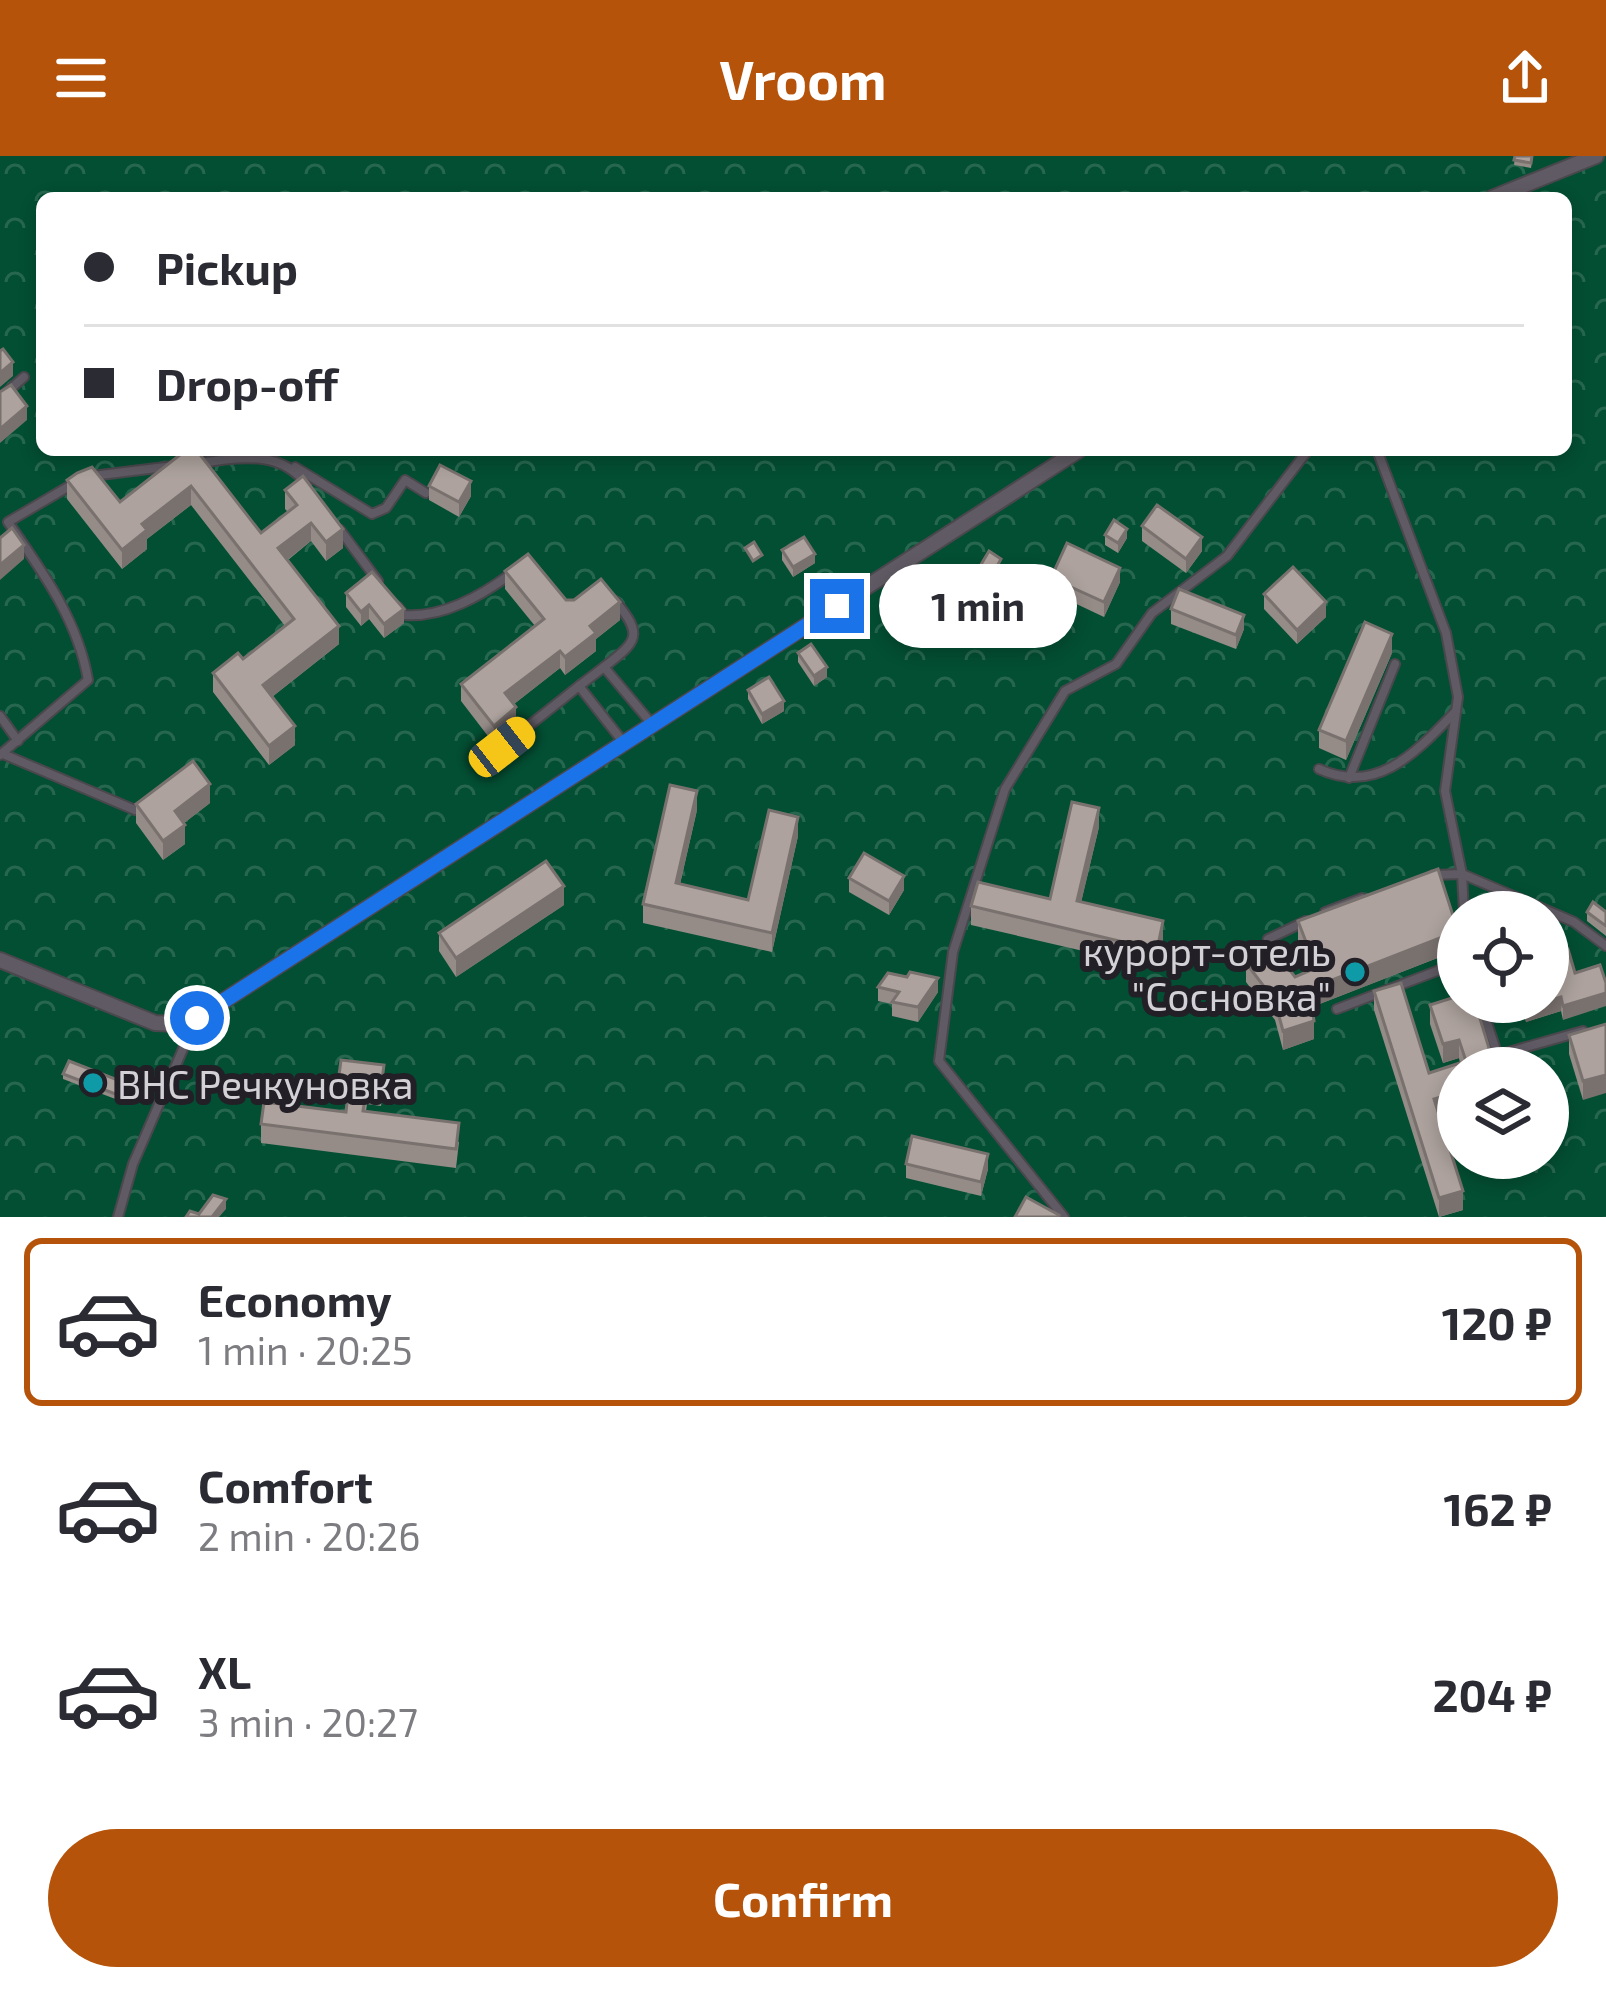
<!DOCTYPE html>
<html lang="en">
<head>
<meta charset="utf-8">
<style>
	body { margin:0; font-family:"Exo 2",sans-serif; background:#f7f7f7; color:#2b2b33; height:100vh; display:flex; flex-direction:column; font-size:45px; white-space:nowrap }
	* { box-sizing:border-box; margin:0 }
	p { font-size:39px; color:#7c7c81 }
	.icon { flex:none; width:66px; height:66px; fill:none; stroke:currentColor; stroke-width:2; stroke-linecap:round; stroke-linejoin:round }
	.map { position:relative; height:1061px; overflow:hidden }
	.drawer { display:flex; flex-direction:column; background:#fff; flex:1 }
	.drawer>* { flex:none }
	.top-card { position:absolute; left:36px; top:36px; width:1536px; height:264px; border-radius:18px; box-shadow:0 6px 18px #0003; display:grid; align-content:center; height:264px; padding:0 48px; background:#fff }
	.fabs { position:absolute; left:1437px; top:735px; display:grid; gap:24px }
	.fabs a { display:grid; place-items:center; width:132px; height:132px; border-radius:50%; background:#fff; box-shadow:0 6px 18px #0003; font-size:60px }
	.end { position:absolute; width:54px; height:54px; margin:-27px; border:15px solid #1a73e8; background:#fff; box-shadow:0 0 0 6px #fff }
	.from { border-radius:50% }
	.bubble { position:absolute; height:84px; border-radius:42px; background:#fff; box-shadow:0 6px 18px #0003; font-size:39px; font-weight:700; line-height:84px; text-align:center }
	.car { position:absolute; width:36px; height:72px; margin:-36px -18px; border-radius:15px; box-shadow:0 0 9px 3px #0007; background:linear-gradient(#f5c518 24%,#345 0 40%,#f5c518 0 76%,#345 0 86%,#f5c518 0) }
	.top-card b { display:flex; align-items:center; gap:42px; height:114px; font-size:45px }
	.top-card b+b { border-top:3px solid #e1e1e2 }
	.top-card i { width:30px; height:30px; background:#2b2b33 }
	ul { padding:21px 0 0; list-style:none }
	li { display:flex; align-items:center; gap:36px; height:168px; margin:0 24px 18px; padding:0 24px; border:6px solid transparent; border-radius:18px }
	li div { flex:1 }
	li b { display:block; font-size:45px }
	li em { font-style:normal; font-weight:700 }
	li.active { border-color:#b45309 }
	li>.icon { width:108px; height:108px; stroke-width:1.5 }
	.cta { display:flex; gap:24px; margin-top:auto; padding:24px 48px }
	.cta a { flex:1; height:138px; border-radius:72px; background:#b45309; color:#fff; font-size:48px; font-weight:700; line-height:138px; text-align:center }
	header { display:flex; justify-content:space-between; align-items:center; height:156px; padding:0 48px; background:#b45309; color:#fff; font-size:54px; font-weight:700 }
	.map>svg:first-child { display:block }
	.forest { fill:url(#forest-crowns); fill-rule:evenodd }
	.lines { fill:none; stroke-linecap:round; stroke-linejoin:round }
	.lane-casing { stroke:#4a474d; stroke-width:12 }
	.street-casing { stroke:#4a474d; stroke-width:18 }
	.lane { stroke:#5f5a63; stroke-width:8 }
	.street { stroke:#5f5a63; stroke-width:14 }
	.wall { fill:#958b87 }
	.shaded-wall { fill:#79716e }
	.building { fill:#ada29d; stroke:#79716e; stroke-width:3 }
	.route { stroke:#1a73e8; stroke-width:15 }
	.culture-dot { fill:#0f9aa8; stroke:#231f26; stroke-width:4.5 }
	.labels { text-anchor:middle; dominant-baseline:central; stroke-width:12; stroke-linejoin:round; paint-order:stroke }
	.poi-label { font-size:39px; fill:#d3d1d6; stroke:#231f26; text-anchor:end }
</style>
</head>
<body>
<header><svg class="icon" aria-label="menu" viewBox="0 0 24 24"><path d="M4 6h16M4 12h16M4 18h16"/></svg>Vroom<svg class="icon" aria-label="share" viewBox="0 0 24 24"><path d="M12 15V3M7 8l5-5 5 5M5 13v7h14v-7"/></svg></header>
<div class="map">
<svg width="1606" height="1061" viewBox="0 0 1606 1061">
	<defs>
		<pattern id="forest-crowns" width="20" height="18" patternUnits="userSpaceOnUse" patternTransform="scale(3)"><rect width="20" height="18" fill="#034f33"/><path d="M2 6a3 3 0 1 1 6 0M12 15a3 3 0 1 1 6 0" fill="none" stroke="#276750"/></pattern>
	</defs>
	<rect width="100%" height="100%" fill="#2d2930"/>
	<path class="forest" d="M0 0H1606V1061H0ZM42 42H1566V294H42ZM1458 756H1548V846H1458ZM1458 912H1548V1002H1458Z"/>
	<g class="lines">
		<g class="lane-casing">
			<g id="lane">
				<polyline points="0,242 24,221"/>
				<polyline points="1377,294 1446,477 1458,541 1445,635 1462,718 1464,756"/>
				<path d="M199 307C239 302 280 293 306 328"/>
				<polyline points="295,311 372,358 386,352 405,324 426,337"/>
				<polyline points="92,320 173,310"/>
				<polyline points="340,374 378,425"/>
				<path d="M398 451 404 459C443 462 481 440 512 417"/>
				<path d="M604 511C636 486 645 480 615 445"/>
				<polyline points="0,560 18,585"/>
				<polyline points="624,587 579,530 604,511 652,568"/>
				<polyline points="502,591 579,530"/>
				<polyline points="3,598 135,654 143,649"/>
				<path d="M0 599 88 524C78 464 42 415 8 366L73 328"/>
				<path d="M1319 613C1378 640 1418 594 1456 555"/>
				<polyline points="1349,622 1395,508"/>
				<polyline points="1433,719 1462,718 1574,766 1606,790"/>
				<polyline points="1325,756 1362,742"/>
				<polyline points="1268,783 1306,765"/>
				<polyline points="1480,846 1502,912"/>
				<polyline points="1337,853 1458,807"/>
				<polyline points="1498,899 1583,875"/>
				<polyline points="118,1061 133,1008 196,863"/>
				<polyline points="1064,1061 939,905 953,796 1005,633 1065,535 1116,508 1152,457 1227,400 1308,294"/>
			</g>
		</g>
		<g class="street-casing">
			<g id="street">
				<polyline points="1492,42 1596,0"/>
				<polyline points="0,804 155,867 178,868 197,862 1079,294"/>
			</g>
		</g>
		<use href="#lane" class="lane"/>
		<use href="#street" class="street"/>
	</g>
	<g class="wall">
		<polygon points="1515,0 1533,0 1531,12 1514,9"/>
		<polygon points="198,296 261,377 288,356 285,353 285,334 343,392 326,405 311,385 288,404 339,488 272,541 295,589 269,609 213,536 213,517 243,503 285,470 191,349 147,383 147,393 122,413 67,343 67,324 120,346"/>
		<polygon points="429,330 471,340 459,361 429,344"/>
		<polygon points="1142,370 1202,395 1186,417 1142,385"/>
		<polygon points="1105,379 1127,382 1118,397 1105,389"/>
		<polygon points="782,394 815,407 793,421 782,404"/>
		<polygon points="505,415 566,444 620,464 596,483 596,495 565,519 560,512 514,548 516,569 494,588 461,545 461,528 535,470 505,433"/>
		<polygon points="1001,417 1000,419 1041,457 1029,477 970,442 970,427"/>
		<polygon points="1051,422 1120,426 1104,461 1051,436"/>
		<polygon points="346,437 404,467 384,482 369,463 361,470 346,451"/>
		<polygon points="1264,438 1326,461 1297,488 1264,453"/>
		<polygon points="1171,453 1244,473 1236,493 1171,468"/>
		<polygon points="798,497 827,521 814,530 798,506"/>
		<polygon points="1392,497 1346,604 1319,592 1319,574"/>
		<polygon points="748,534 784,555 762,568 748,543"/>
		<polygon points="210,647 184,667 185,688 163,704 136,667 136,648"/>
		<polygon points="697,654 680,728 748,744 798,680 772,796 643,767 643,748"/>
		<polygon points="1099,671 1081,746 1163,784 1157,812 971,769 971,750 1050,743"/>
		<polygon points="849,722 904,734 889,759 849,736"/>
		<polygon points="564,749 456,821 439,795 439,777"/>
		<polygon points="1587,756 1606,756 1606,780 1587,765"/>
		<polygon points="1298,765 1458,775 1458,794 1312,851 1314,883 1283,894 1275,864 1246,826 1246,807 1295,821 1310,815 1298,784"/>
		<polygon points="1568,793 1563,864 1561,855 1526,866 1520,846 1548,846 1554,824 1550,811 1550,797"/>
		<polygon points="907,821 938,836 918,866 892,860 892,848 878,845 878,831"/>
		<polygon points="1374,835 1429,917 1460,907 1459,902 1443,907 1430,868 1430,849 1495,912 1440,961 1463,1054 1439,1061 1374,854"/>
		<polygon points="1606,868 1583,944 1569,898 1569,879"/>
		<polygon points="63,918 123,931 118,944 63,923"/>
		<polygon points="338,927 384,928 381,950 367,948 366,955 459,986 456,1012 261,987 261,968 346,956 347,946 338,945"/>
		<polygon points="906,1008 988,1013 981,1040 906,1022"/>
	</g>
	<g class="shaded-wall">
		<polygon points="13,206 13,220 0,231 0,217"/>
		<polygon points="27,250 27,264 0,287 0,273"/>
		<polygon points="471,325 471,340 459,361 459,346"/>
		<polygon points="191,330 191,349 147,383 147,393 122,413 122,394 142,368"/>
		<polygon points="311,367 311,385 278,411 278,392"/>
		<polygon points="343,373 343,392 326,405 326,386"/>
		<polygon points="1127,373 1127,382 1118,397 1118,387"/>
		<polygon points="1202,381 1202,395 1186,417 1186,403"/>
		<polygon points="24,389 24,403 0,424 0,409"/>
		<polygon points="815,398 815,407 793,421 793,411"/>
		<polygon points="1120,412 1120,426 1104,461 1104,446"/>
		<polygon points="1041,443 1041,457 1029,477 1029,462"/>
		<polygon points="620,446 620,464 596,483 596,495 565,519 565,501 590,470"/>
		<polygon points="1326,446 1326,461 1297,488 1297,474"/>
		<polygon points="369,449 369,463 361,470 361,456"/>
		<polygon points="404,453 404,467 384,482 384,468"/>
		<polygon points="1244,459 1244,473 1236,493 1236,479"/>
		<polygon points="339,470 339,488 263,548 263,529"/>
		<polygon points="1392,478 1392,497 1346,604 1346,585"/>
		<polygon points="560,495 560,512 505,555 505,537"/>
		<polygon points="827,511 827,521 814,530 814,520"/>
		<polygon points="784,545 784,555 762,568 762,558"/>
		<polygon points="516,551 516,569 494,588 494,570"/>
		<polygon points="295,570 295,589 269,609 269,590"/>
		<polygon points="210,628 210,647 175,674 175,655"/>
		<polygon points="697,635 697,654 676,746 676,727"/>
		<polygon points="1099,652 1099,671 1077,764 1077,745"/>
		<polygon points="798,661 798,680 772,796 772,777"/>
		<polygon points="185,669 185,688 163,704 163,685"/>
		<polygon points="904,720 904,734 889,759 889,745"/>
		<polygon points="564,730 564,749 456,821 456,802"/>
		<polygon points="1163,765 1163,784 1157,812 1157,794"/>
		<polygon points="1458,775 1458,794 1309,852 1309,833"/>
		<polygon points="938,822 938,836 918,866 918,851"/>
		<polygon points="1606,837 1606,850 1563,864 1563,850"/>
		<polygon points="1561,841 1561,855 1526,866 1526,852"/>
		<polygon points="1314,865 1314,883 1283,894 1283,875"/>
		<polygon points="1459,884 1459,902 1443,907 1443,888"/>
		<polygon points="1606,919 1606,937 1583,944 1583,925"/>
		<polygon points="1458,936 1458,955 1434,962 1434,943"/>
		<polygon points="988,998 988,1013 981,1040 981,1026"/>
		<polygon points="1463,1035 1463,1054 1439,1061 1439,1042"/>
		<polygon points="226,1043 226,1053 219,1061 212,1061"/>
	</g>
	<g class="building">
		<polygon points="1515,0 1532,0 1531,7 1514,4"/>
		<polygon points="3,193 13,206 0,217 0,195"/>
		<polygon points="11,229 27,250 0,273 0,236"/>
		<polygon points="198,296 261,377 297,349 285,334 303,320 343,373 326,386 311,367 278,392 339,470 263,529 295,570 269,590 213,517 238,497 243,503 294,463 191,330 142,368 147,374 122,394 67,324 77,317 92,311 120,346 181,298"/>
		<polygon points="440,309 471,325 459,346 429,330"/>
		<polygon points="1157,349 1202,381 1186,403 1142,370"/>
		<polygon points="1114,364 1127,373 1118,387 1105,379"/>
		<polygon points="12,372 24,389 0,409 0,382"/>
		<polygon points="804,381 815,398 793,411 782,394"/>
		<polygon points="754,386 762,399 753,405 745,392"/>
		<polygon points="1067,387 1120,412 1104,446 1051,422"/>
		<polygon points="989,395 1001,403 994,416 1041,443 1029,462 970,427"/>
		<polygon points="528,398 566,444 574,444 601,423 620,446 590,470 596,477 565,501 560,495 505,537 516,551 494,570 461,528 544,463 505,415"/>
		<polygon points="1293,411 1326,446 1297,474 1264,438"/>
		<polygon points="372,416 404,453 384,468 369,449 361,456 346,437"/>
		<polygon points="1179,433 1244,459 1236,479 1171,453"/>
		<polygon points="1365,466 1392,478 1346,585 1319,574"/>
		<polygon points="811,488 827,511 814,520 798,497"/>
		<polygon points="769,521 784,545 762,558 748,534"/>
		<polygon points="193,605 210,628 175,655 185,669 163,685 136,648"/>
		<polygon points="670,629 697,635 676,727 748,744 769,654 798,661 772,777 643,748"/>
		<polygon points="1072,646 1099,652 1077,745 1163,765 1157,794 971,750 978,726 1050,743"/>
		<polygon points="864,697 904,720 889,745 849,722"/>
		<polygon points="546,705 564,730 456,802 439,777"/>
		<polygon points="1438,713 1458,775 1309,833 1314,865 1283,875 1275,845 1246,807 1269,787 1295,821 1316,812 1298,765"/>
		<polygon points="1593,746 1606,756 1606,770 1587,756"/>
		<polygon points="1568,793 1575,817 1600,809 1606,827 1606,837 1563,850 1561,841 1548,845 1548,825 1557,823 1550,797"/>
		<polygon points="910,816 938,822 918,851 892,846 899,836 878,831 888,817 907,821"/>
		<polygon points="1401,827 1429,917 1466,905 1459,884 1443,888 1430,849 1458,840 1458,846 1475,846 1495,912 1458,912 1458,936 1434,943 1463,1035 1439,1042 1374,835"/>
		<polygon points="1524,846 1546,846 1526,852"/>
		<polygon points="1606,868 1606,919 1583,925 1569,879"/>
		<polygon points="341,904 384,909 381,931 367,929 363,955 459,967 456,993 261,968 264,946 346,956 349,928 338,927"/>
		<polygon points="69,905 123,926 118,939 63,918"/>
		<polygon points="912,980 988,998 981,1026 906,1008"/>
		<polygon points="213,1039 226,1043 212,1061 186,1061 190,1055 199,1058"/>
		<polygon points="1026,1041 1059,1059 1058,1061 1015,1061"/>
	</g>
	<g class="lines">
		<polyline class="route" points="197,862 837,450"/>
	</g>
	<g class="culture-dot">
		<circle cx="1355" cy="816" r="12"/>
		<circle cx="93" cy="927" r="12"/>
	</g>
	<g class="labels">
		<g class="poi-label">
			<text x="1331" y="794">курорт-отель<tspan x="1331" dy="45">"Сосновка"</tspan></text>
			<text x="117" y="927" text-anchor="start">ВНС Речкуновка</text>
		</g>
	</g>
</svg>
<div class="fabs">
<a><svg class="icon" aria-label="locate" viewBox="0 0 24 24"><circle cx="12" cy="12" r="6"/><path d="M12 2v4M12 18v4M2 12h4M18 12h4"/></svg></a>
<a><svg class="icon" aria-label="layers" viewBox="0 0 24 24"><path d="M12 4l9 5-9 5-9-5zM3 14l9 5 9-5"/></svg></a>
</div>
<i class="end from" style="left:197px;top:862px"></i>
<i class="end" style="left:837px;top:450px"></i>
<div class="bubble" style="left:879px;top:408px;width:198px">1 min</div>
<i class="car" style="left:502px;top:591px;rotate:52deg"></i>
<div class="top-card">
<b><i class="from"></i>Pickup</b>
<b><i></i>Drop-off</b>
</div>
</div>
<section class="drawer">
<ul>
<li class="active"><svg class="icon" aria-label="car" viewBox="0 0 24 24"><path d="M5 17H2v-5l4-1 3-4h7l3 4 3 1v5h-3M9 17h6M6 11h13"/><circle cx="7" cy="17" r="2"/><circle cx="17" cy="17" r="2"/></svg><div><b>Economy</b><p>1 min · 20:25</p></div><em>120 ₽</em></li>
<li><svg class="icon" aria-label="car" viewBox="0 0 24 24"><path d="M5 17H2v-5l4-1 3-4h7l3 4 3 1v5h-3M9 17h6M6 11h13"/><circle cx="7" cy="17" r="2"/><circle cx="17" cy="17" r="2"/></svg><div><b>Comfort</b><p>2 min · 20:26</p></div><em>162 ₽</em></li>
<li><svg class="icon" aria-label="car" viewBox="0 0 24 24"><path d="M5 17H2v-5l4-1 3-4h7l3 4 3 1v5h-3M9 17h6M6 11h13"/><circle cx="7" cy="17" r="2"/><circle cx="17" cy="17" r="2"/></svg><div><b>XL</b><p>3 min · 20:27</p></div><em>204 ₽</em></li>
</ul>
<div class="cta"><a>Confirm</a></div>
</section>
</body>
</html>
